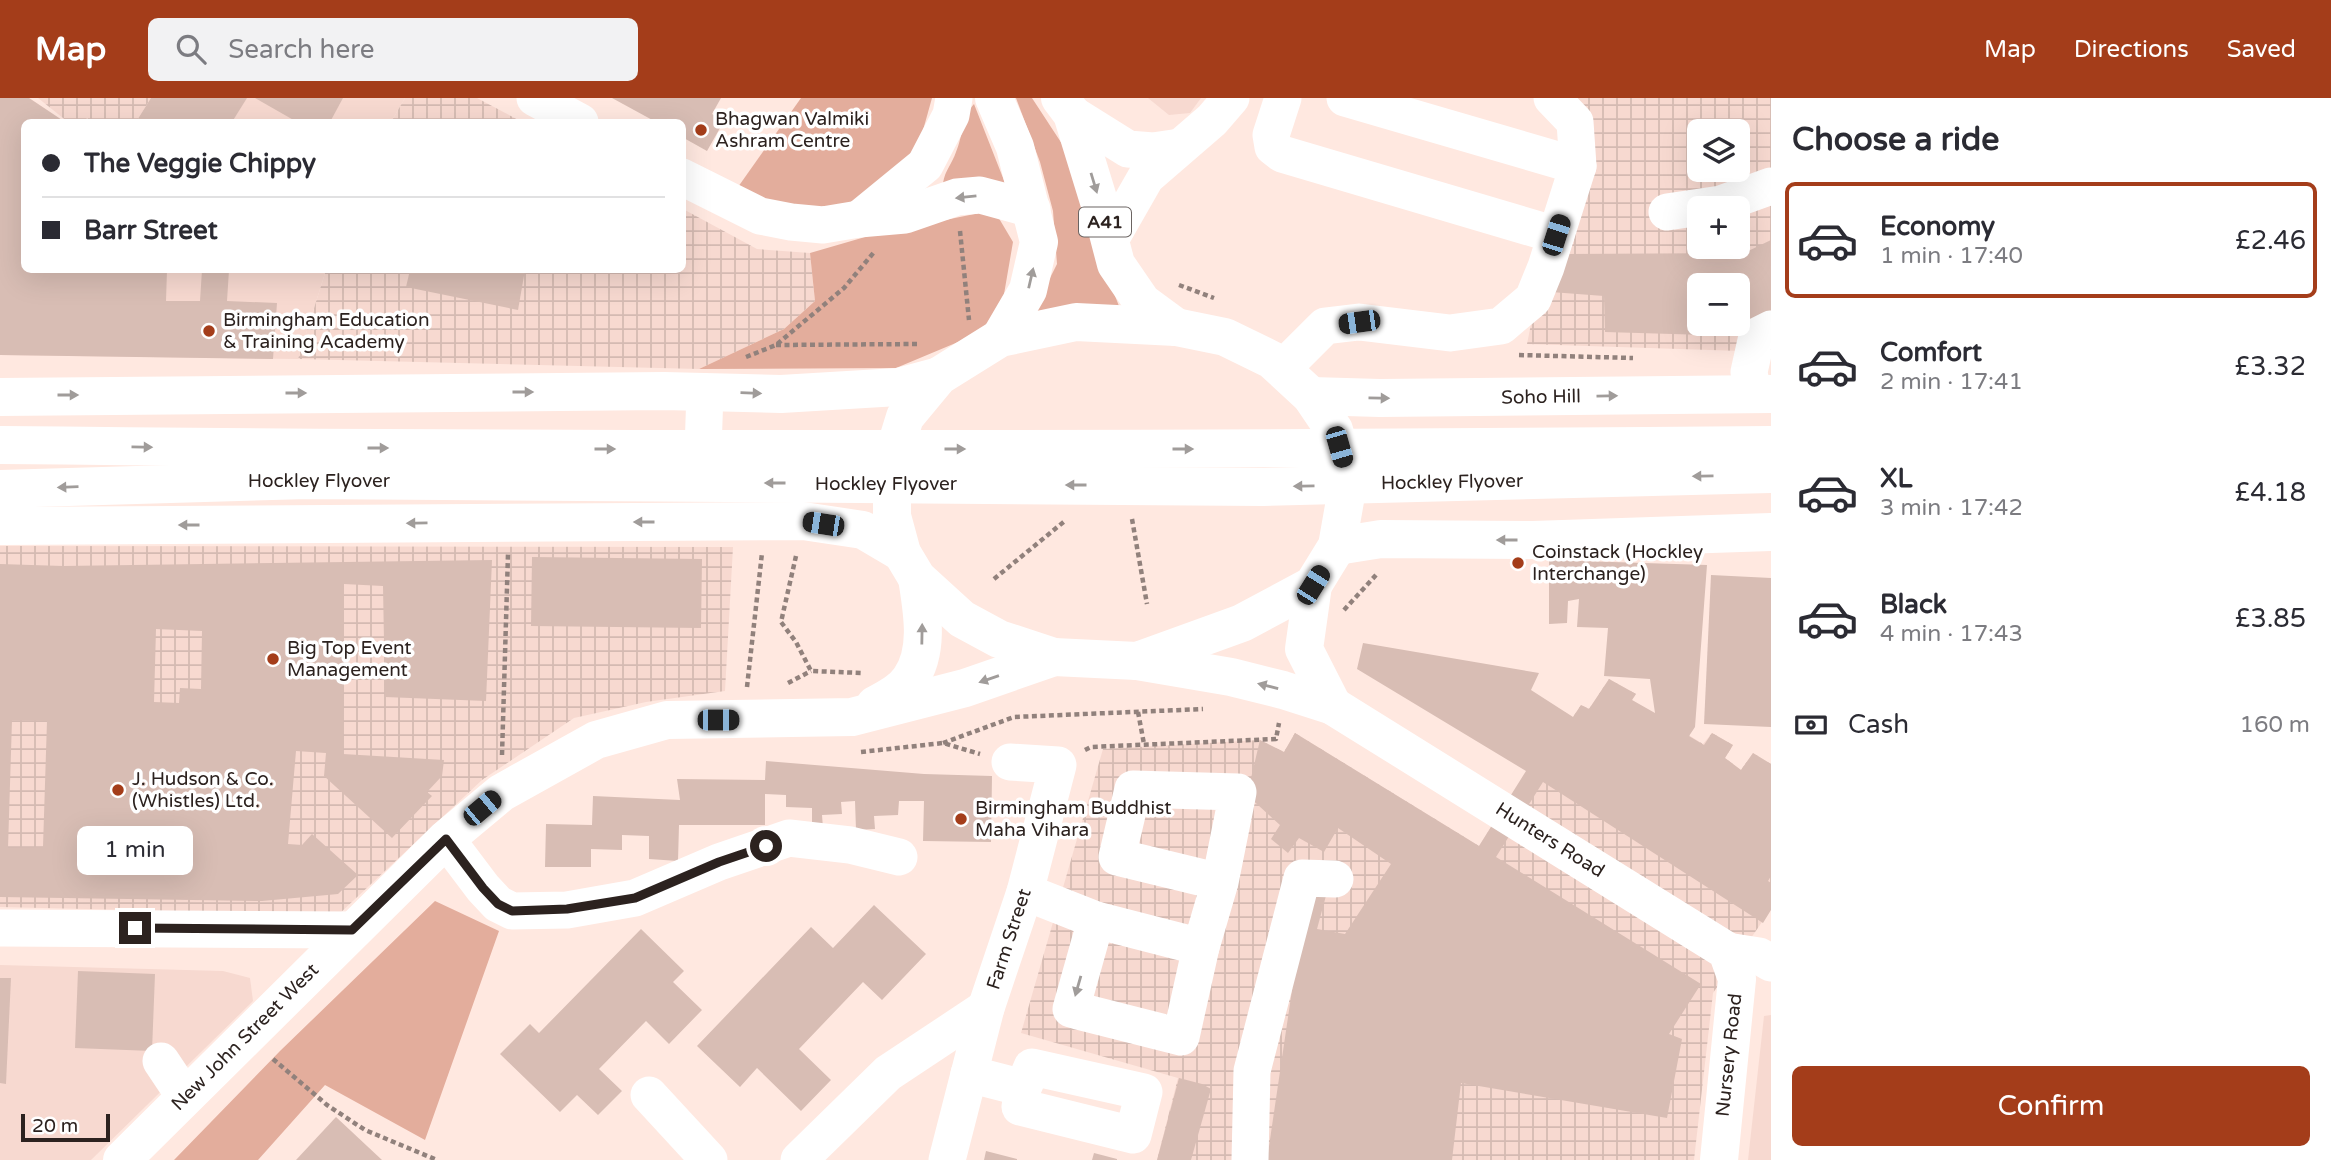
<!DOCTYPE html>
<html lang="en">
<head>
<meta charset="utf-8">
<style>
	body { margin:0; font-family:"Varela Round",sans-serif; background:#f2f2f3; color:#2b2b33; height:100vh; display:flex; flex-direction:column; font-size:26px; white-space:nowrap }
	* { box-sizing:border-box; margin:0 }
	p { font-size:23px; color:#7c7c81 }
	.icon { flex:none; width:38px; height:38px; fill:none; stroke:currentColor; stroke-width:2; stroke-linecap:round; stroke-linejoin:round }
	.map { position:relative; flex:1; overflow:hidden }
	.side { display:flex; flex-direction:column; background:#fff; width:560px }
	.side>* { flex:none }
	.banner { position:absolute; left:21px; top:21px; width:665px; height:154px; border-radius:10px; box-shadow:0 7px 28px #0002; display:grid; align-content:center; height:154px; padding:0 21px; background:#fff }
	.fabs { position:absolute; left:1687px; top:21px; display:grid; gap:14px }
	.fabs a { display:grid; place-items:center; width:63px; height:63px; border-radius:10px; background:#fff; box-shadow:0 7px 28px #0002; font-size:35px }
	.scale { position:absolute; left:21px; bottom:18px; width:89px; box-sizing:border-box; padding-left:7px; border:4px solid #2c221f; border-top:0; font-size:19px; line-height:24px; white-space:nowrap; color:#2c221f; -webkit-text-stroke:5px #fff; paint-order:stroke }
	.end { position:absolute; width:32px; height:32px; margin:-16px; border:9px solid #2c221f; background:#fff; box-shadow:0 0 0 4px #fff }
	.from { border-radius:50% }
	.bubble { position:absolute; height:49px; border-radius:10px; background:#fff; box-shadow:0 7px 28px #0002; font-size:23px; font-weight:600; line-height:49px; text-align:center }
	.car { position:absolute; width:21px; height:42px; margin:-21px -10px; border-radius:9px; box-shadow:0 0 5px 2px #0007; background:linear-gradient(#222 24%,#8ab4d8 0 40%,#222 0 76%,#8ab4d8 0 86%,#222 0) }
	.banner b { display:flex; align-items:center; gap:24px; height:66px; font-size:26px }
	.banner b+b { border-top:2px solid #e1e1e2 }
	.banner i { width:18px; height:18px; background:#2b2b33 }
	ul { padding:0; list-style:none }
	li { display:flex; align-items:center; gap:21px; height:116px; margin:0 14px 10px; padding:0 7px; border:4px solid transparent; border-radius:10px }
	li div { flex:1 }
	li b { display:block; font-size:26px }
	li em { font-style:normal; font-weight:600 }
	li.selected { border-color:#a43d1a }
	li>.icon { width:63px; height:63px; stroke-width:1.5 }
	h2 { padding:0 21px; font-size:32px; line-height:84px }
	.pay { display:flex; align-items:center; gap:18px; height:77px; padding:0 21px; font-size:26px }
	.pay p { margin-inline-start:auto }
	.action { display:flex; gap:14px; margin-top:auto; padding:14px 21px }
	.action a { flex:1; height:80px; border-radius:10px; background:#a43d1a; color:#fff; font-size:28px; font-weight:600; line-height:80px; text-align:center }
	header { display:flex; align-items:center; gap:42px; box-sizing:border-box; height:98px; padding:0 35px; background:#a43d1a; color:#fff }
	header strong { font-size:33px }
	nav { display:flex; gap:38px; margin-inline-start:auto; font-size:24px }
	.search { width:490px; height:63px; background:#f2f2f3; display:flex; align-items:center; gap:18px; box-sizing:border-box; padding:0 24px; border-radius:10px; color:#7c7c81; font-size:26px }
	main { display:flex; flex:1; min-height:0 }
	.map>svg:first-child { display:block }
	.built { fill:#f7d9d0 }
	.industrial { fill:url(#industrial-grid); fill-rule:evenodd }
	.green { fill:#e3ad9c }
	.building { fill:#d8bdb4; fill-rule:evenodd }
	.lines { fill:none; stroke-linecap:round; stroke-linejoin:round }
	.path { stroke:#91817c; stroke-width:4.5; stroke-dasharray:5 3.5; stroke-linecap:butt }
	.minor { stroke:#fff; stroke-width:37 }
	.major { stroke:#fff; stroke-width:38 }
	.highway { stroke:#fff; stroke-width:38 }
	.oneway { fill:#a09c9a }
	.route { stroke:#2c221f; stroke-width:9 }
	.poi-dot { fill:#a43d1a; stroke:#fff; stroke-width:2.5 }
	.labels { text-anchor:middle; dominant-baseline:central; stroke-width:7; stroke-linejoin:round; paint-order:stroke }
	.shield { fill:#fff; stroke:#6b6462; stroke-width:2 }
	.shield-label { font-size:18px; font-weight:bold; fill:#2c221f }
	.poi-label { font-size:19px; fill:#2c221f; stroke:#fff; text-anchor:start }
	.street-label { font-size:19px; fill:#2c221f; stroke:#fff }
</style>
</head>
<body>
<header>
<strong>Map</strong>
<div class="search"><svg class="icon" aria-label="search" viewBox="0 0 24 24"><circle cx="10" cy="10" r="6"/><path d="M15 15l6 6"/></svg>Search here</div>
<nav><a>Map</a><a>Directions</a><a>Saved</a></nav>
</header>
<main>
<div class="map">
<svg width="1771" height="1062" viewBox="0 0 1771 1062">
	<defs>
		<pattern id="industrial-grid" width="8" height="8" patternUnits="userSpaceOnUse" patternTransform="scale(1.75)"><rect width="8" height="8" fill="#f7d9d0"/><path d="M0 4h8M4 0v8" fill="none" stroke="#d4bab2"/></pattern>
	</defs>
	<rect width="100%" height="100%" fill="#ffe8e0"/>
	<g class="built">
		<polygon points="0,0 29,0 65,24 24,24 24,172 326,172 298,261 0,257"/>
		<polygon points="151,0 405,0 391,24 136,24"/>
		<polygon points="1148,0 1201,0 1190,15 1169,17"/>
		<polygon points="0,867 223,873 250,880 253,903 91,1062 0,1062"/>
		<polygon points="1771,917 1771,1062 1748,1062 1764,918"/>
	</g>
	<g class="industrial">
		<polygon points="38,0 151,0 136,24 91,24 87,20 85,24 68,24"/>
		<polygon points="405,0 477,0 522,24 391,24"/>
		<path d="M1564 0H1771V254L1527 246 1538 191 1590 58ZM1699 33H1738V72H1699ZM1699 110H1738V149H1699ZM1699 187H1738V226H1699Z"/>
		<polygon points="683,111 757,151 810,155 815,203 784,231 699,271 298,261 326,172 682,172"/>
		<polygon points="0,448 733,449 725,593 646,604 574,620 482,682 338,817 0,809"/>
		<polygon points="1609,581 1636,596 1632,602 1703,646 1712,635 1733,647 1725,660 1741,672 1753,655 1771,666 1771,811 1713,895 1694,1062 1157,1062 1178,980 1021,935 1103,651 1260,642 1284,654 1295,635 1479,748 1565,614 1573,619 1581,607 1589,611"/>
	</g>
	<g class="green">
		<polygon points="801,0 932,0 920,43 889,84 856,108 813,112 779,108 738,89"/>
		<polygon points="1016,0 1032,0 1066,52 1098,155 1119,208 1032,216 1057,166 1053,113 1040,64"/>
		<path d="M974 6 1005 85H943C945 72 952 66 956 54 963 38 962 19 974 6Z"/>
		<polygon points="994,112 1013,144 1003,202 982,234 896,270 699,271 784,231 815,203 810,155 872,137"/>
		<polygon points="435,803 499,833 425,1042 325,987 258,1062 174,1062 280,953"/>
	</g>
	<g class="building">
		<polygon points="0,0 29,0 65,24 24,24 24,172 167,172 166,203 200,203 202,172 229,172 227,203 277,205 273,261 0,257"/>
		<polygon points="151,0 247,0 232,24 136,24"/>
		<polygon points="255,0 343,0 330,24 297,24"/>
		<polygon points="612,0 721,0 712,16 724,23 707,53 682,39 682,24 656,24"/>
		<path d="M1771 142V222L1740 238 1605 234 1604 198 1551 194 1565 156 1744 155ZM1699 187H1738V226H1699Z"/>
		<polygon points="410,172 525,172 518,212 406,189"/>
		<polygon points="532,459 702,461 701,530 531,528"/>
		<path d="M492 462 486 603 385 599 383 488 344 486 343 656 444 662 442 678 427 694 432 698 392 740 324 678 326 655 296 653 288 746 302 747 312 736 358 777 338 796 262 803 0 799V466L63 468ZM156 531 202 533 201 591 180 590 179 605 154 604ZM12 622 47 623 43 749 8 750Z"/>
		<polygon points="1549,462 1707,467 1695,629 1689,638 1704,647 1712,635 1733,647 1725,660 1741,672 1753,655 1771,666 1771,778 1768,783 1771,785 1771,812 1763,825 1543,684 1496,759 1701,886 1669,936 1682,941 1667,1020 1461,985 1452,1062 1267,1062 1307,790 1327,794 1317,831 1345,836 1391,766 1338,730 1324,754 1299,740 1288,755 1271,741 1280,727 1247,697 1260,642 1284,654 1295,635 1479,748 1526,673 1357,571 1363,545 1539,575 1531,592 1573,619 1581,607 1589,611 1609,581 1636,596 1632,602 1655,615 1650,581 1604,578 1608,530 1577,529 1579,501 1568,503 1567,525 1549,526"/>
		<polygon points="1711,477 1771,480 1771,629 1704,626"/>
		<polygon points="766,663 924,676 992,678 991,744 923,743 924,703 899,703 898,717 874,718 875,731 856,732 855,703 841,704 842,716 822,717 823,730 812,731 812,710 786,709 786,697 765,696 765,727 679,727 678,763 649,761 649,738 622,737 622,752 591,751 591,769 545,769 546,726 592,727 593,698 680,702 677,681 765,682"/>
		<polygon points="874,807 926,856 882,902 863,884 799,951 831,982 801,1013 757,970 740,989 697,948 811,829 833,850"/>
		<polygon points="641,831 684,873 673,884 702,912 669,946 646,923 599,971 622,993 598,1017 577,997 560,1014 500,956 530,926 539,935"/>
		<polygon points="78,873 155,876 152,953 75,950"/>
		<polygon points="0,880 11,880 6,986 0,985"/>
		<polygon points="1179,980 1202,986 1211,991 1191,1062 1157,1062"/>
		<polygon points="336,1019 382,1062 296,1062"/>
		<polygon points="986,1053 1017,1061 1017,1062 984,1062"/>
		<polygon points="1094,1055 1117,1061 1117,1062 1092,1062"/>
	</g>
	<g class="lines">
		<g class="path">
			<polyline points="960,133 969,222"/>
			<polyline points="1179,187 1214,200"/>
			<polyline points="776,247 918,246"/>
			<polyline points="1519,257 1633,260"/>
			<polyline points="746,259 776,247 844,190 875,153"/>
			<polyline points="1132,421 1147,506"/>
			<polyline points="796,458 781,524 796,544 811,573 862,575"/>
			<polyline points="994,481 1066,422"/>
			<polyline points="1344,512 1376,477"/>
			<polyline points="788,585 811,573"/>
			<polyline points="747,589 762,455"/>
			<polyline points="1138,614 1144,646"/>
			<polyline points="943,645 1014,619 1203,611"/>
			<polyline points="1085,652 1091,649 1276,641 1279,625"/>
			<polyline points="861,654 943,645 980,656"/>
			<polyline points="502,657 508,456"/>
			<polyline points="273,961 327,1007 365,1032 437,1062"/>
		</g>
		<g class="minor">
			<polyline points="535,0 580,24"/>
			<polyline points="1283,0 1271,37 1273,49 1282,56 1556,137"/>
			<polyline points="1345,0 1578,68"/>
			<polyline points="1072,16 1128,51 1153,53 1180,49"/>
			<polyline points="682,79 760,118 791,124 823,127 859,121 905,117 957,99 980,97 1032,111"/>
			<polyline points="1667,114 1721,106 1771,88"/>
			<polyline points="859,121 925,67 951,17 954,0"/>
			<polyline points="1110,142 1146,79 1212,22 1231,0"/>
			<polyline points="1283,270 1325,228 1359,224 1450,235 1501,228 1533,201 1546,169 1578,68 1575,24 1552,0"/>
			<polyline points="1753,296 1749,274 1757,238 1771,231"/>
			<polyline points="702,381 705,294"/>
			<polyline points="446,741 483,790 498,806 512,813 567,812 635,800 719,764 789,740 850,747 899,759"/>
			<polyline points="1025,794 1096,822 1201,849 1220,784 1238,694 1133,691 1117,759 1220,784"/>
			<polyline points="1096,822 1071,911 1078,913 1181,939 1201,849"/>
			<polyline points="0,830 352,832"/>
			<polyline points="1727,853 1759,858 1771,865"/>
			<polyline points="161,963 185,999"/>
			<polyline points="969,976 1023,990 1032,969 1144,994 1133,1037 1020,1009 1023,990"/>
			<polyline points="649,997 709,1062"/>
			<polyline points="799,1062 888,975 986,910"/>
			<polyline points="947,1062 986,910 1025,794 1058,667 1010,664"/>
			<polyline points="1250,1062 1252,973 1302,780 1335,781"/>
		</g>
		<g class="major">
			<polyline points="0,299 664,293 781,296 898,289 939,278"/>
			<path d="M0 347C590 353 1181 352 1771 347"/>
			<polyline points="0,391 308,382 1263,389 1771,376"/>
			<polyline points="0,428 803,423 863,432 902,455"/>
			<polyline points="1313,487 1304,551 1333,608"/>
			<polyline points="1137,563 1231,579 1283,592 1333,608 1727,853 1737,881 1719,1062"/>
		</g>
		<g class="highway">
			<polyline points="994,0 1015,49 1039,144 1028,192 1000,240"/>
			<polyline points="1060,0 1072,16 1104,120 1116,166 1142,204 1176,229"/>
			<polygon points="1076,224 1176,229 1225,239 1272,262 1311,298 1334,332 1344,366 1346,397 1337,448 1313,487 1242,525 1137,563 1054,559 999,541 962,521 917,480 902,455 892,418 892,361 905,319 939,278 1000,240"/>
			<polyline points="1311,298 1380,300 1771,296"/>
			<polyline points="1337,448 1381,441 1533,442 1771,434"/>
			<path d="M875 607C888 600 902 593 910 581 930 553 922 512 917 480"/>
			<polyline points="122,1062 446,741 501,695 596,642 667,622 852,619 965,590 1054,559"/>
		</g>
	</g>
	<defs><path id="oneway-solid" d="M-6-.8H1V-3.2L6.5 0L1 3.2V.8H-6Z" transform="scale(1.75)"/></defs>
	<g class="oneway">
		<use href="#oneway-solid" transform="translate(1094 85) rotate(73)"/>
		<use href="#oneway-solid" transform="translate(966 99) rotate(174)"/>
		<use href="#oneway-solid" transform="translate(1031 180) rotate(-77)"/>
		<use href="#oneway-solid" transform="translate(523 294)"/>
		<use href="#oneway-solid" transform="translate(296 295)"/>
		<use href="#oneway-solid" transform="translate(751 295) rotate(2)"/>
		<use href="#oneway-solid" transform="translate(68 297)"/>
		<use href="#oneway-solid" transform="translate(1607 298) rotate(-1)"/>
		<use href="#oneway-solid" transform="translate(1379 300) rotate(1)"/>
		<use href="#oneway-solid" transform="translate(142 349) rotate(1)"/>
		<use href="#oneway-solid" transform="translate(378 350)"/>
		<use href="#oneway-solid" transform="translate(605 351)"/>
		<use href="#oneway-solid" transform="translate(955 351)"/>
		<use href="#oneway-solid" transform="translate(1183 351)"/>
		<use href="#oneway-solid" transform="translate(1703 378) rotate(179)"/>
		<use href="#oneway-solid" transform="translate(775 385) rotate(-180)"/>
		<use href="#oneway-solid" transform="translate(1076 387) rotate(-180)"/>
		<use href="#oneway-solid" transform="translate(1304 388) rotate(179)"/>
		<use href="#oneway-solid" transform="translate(68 389) rotate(178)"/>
		<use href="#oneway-solid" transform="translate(644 424) rotate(-180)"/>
		<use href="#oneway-solid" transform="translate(417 425) rotate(179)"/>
		<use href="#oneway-solid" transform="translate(189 427) rotate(180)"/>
		<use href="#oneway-solid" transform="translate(1507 442) rotate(-180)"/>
		<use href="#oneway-solid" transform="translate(922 536) rotate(-89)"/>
		<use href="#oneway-solid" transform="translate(989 581) rotate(161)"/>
		<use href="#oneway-solid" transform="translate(1268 588) rotate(-166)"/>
		<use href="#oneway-solid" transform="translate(1078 888) rotate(106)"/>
	</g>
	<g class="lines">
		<polyline class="route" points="135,830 352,832 446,741 483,790 498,806 512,813 567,811 635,800 719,764 766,748"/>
	</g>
	<g class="poi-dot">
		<circle cx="701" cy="32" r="7"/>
		<circle cx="209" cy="233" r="7"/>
		<circle cx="1518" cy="465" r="7"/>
		<circle cx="273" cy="561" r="7"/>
		<circle cx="118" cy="692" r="7"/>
		<circle cx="961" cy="721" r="7"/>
	</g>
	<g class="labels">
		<rect class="shield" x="1079" y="109.5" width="52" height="29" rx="5"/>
		<g class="shield-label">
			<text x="1105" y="124">A41</text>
		</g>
		<g class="poi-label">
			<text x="715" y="21">Bhagwan Valmiki<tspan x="715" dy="22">Ashram Centre</tspan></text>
			<text x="223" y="222">Birmingham Education<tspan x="223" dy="22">&amp; Training Academy</tspan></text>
			<text x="1532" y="454">Coinstack (Hockley<tspan x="1532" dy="22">Interchange)</tspan></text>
			<text x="287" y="550">Big Top Event<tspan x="287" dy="22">Management</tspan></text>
			<text x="132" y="681">J. Hudson &amp; Co.<tspan x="132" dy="22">(Whistles) Ltd.</tspan></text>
			<text x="975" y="710">Birmingham Buddhist<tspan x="975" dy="22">Maha Vihara</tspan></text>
		</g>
		<g class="street-label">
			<text transform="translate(1541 299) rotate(-1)">Soho Hill</text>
			<text x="319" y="383">Hockley Flyover</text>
			<text transform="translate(1452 384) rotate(-1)">Hockley Flyover</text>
			<text x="886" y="386">Hockley Flyover</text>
			<text transform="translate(1550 742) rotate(32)">Hunters Road</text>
			<text transform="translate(1009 841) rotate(-72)">Farm Street</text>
			<text transform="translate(245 939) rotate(-45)">New John Street West</text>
			<text transform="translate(1729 957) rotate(-84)">Nursery Road</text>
		</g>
	</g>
</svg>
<div class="fabs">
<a><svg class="icon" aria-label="layers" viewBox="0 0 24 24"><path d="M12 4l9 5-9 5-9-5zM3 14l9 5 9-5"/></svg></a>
<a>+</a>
<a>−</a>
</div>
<div class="scale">20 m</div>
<i class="end from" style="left:766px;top:748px"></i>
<i class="end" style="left:135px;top:830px"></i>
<div class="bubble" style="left:77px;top:728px;width:116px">1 min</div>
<i class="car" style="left:1556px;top:137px;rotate:18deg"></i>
<i class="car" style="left:1359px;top:224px;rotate:262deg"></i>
<i class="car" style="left:1339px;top:349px;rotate:164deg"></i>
<i class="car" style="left:823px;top:426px;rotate:279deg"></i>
<i class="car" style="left:1313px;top:487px;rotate:32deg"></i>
<i class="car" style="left:718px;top:622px;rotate:90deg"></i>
<i class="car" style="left:482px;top:710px;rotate:50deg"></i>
<div class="banner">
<b><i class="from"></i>The Veggie Chippy</b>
<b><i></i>Barr Street</b>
</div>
</div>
<section class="side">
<h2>Choose a ride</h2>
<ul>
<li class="selected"><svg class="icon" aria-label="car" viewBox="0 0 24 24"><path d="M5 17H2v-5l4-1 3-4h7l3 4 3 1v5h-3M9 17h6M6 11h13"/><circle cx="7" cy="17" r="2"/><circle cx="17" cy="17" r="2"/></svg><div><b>Economy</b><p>1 min · 17:40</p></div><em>£2.46</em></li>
<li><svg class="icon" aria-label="car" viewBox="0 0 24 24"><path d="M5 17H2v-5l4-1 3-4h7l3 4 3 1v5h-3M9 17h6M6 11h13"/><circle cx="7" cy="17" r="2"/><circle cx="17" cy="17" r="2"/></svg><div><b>Comfort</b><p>2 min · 17:41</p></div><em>£3.32</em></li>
<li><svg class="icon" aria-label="car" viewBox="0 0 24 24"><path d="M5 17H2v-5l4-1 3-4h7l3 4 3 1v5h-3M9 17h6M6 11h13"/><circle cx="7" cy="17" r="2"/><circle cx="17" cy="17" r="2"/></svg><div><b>XL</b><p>3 min · 17:42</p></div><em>£4.18</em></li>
<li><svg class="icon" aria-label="car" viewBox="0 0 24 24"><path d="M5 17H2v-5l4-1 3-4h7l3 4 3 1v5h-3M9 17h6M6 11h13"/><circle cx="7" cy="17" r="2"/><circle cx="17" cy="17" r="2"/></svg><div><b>Black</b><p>4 min · 17:43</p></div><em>£3.85</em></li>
</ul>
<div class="pay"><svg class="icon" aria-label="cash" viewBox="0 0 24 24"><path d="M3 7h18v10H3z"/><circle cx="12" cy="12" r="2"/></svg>Cash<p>160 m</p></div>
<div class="action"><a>Confirm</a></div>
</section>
</main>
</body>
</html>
